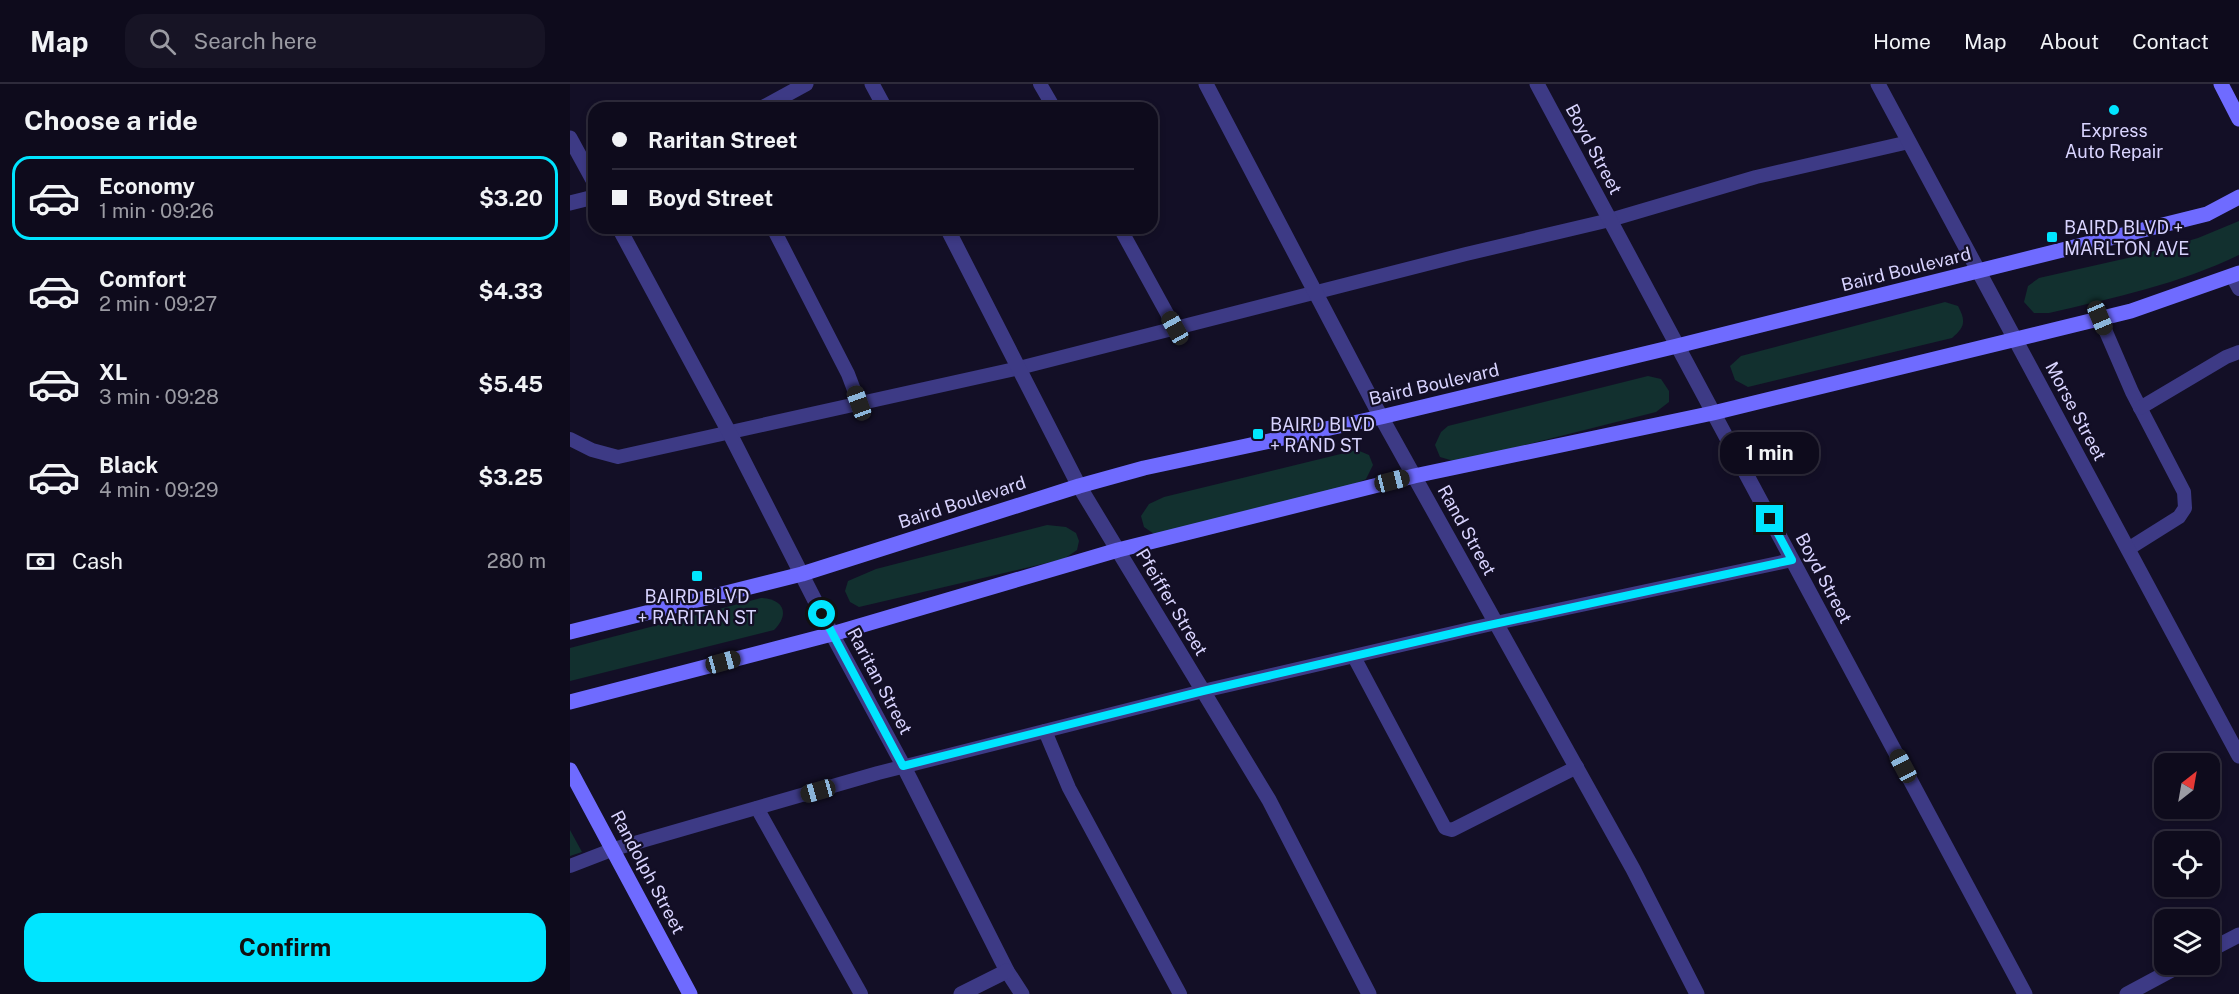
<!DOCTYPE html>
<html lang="en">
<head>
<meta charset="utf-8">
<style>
	body { margin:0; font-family:"Public Sans",sans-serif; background:#171425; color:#f1f3f6; height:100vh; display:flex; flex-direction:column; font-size:22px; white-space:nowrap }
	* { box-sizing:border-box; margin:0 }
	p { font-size:20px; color:#9b9ba3 }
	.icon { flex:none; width:33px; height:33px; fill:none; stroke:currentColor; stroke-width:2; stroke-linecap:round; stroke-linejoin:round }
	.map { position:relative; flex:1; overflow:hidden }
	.side { display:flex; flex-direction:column; background:#0e0b1c; width:570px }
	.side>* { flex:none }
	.guide { position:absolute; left:18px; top:18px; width:570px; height:132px; border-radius:18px; box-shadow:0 3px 9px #0003,0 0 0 2px #2e2b3b; display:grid; align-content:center; height:132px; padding:0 24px; background:#0e0b1c }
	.needle { width:39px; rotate:31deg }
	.fabs { position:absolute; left:1584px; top:669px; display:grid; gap:12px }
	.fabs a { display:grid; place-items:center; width:66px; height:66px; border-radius:12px; background:#0e0b1c; box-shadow:0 3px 9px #0003,0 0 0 2px #2e2b3b; font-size:30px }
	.end { position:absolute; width:27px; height:27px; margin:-14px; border:8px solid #00e5ff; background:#111; box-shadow:0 0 0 3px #111 }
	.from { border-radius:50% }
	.bubble { position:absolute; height:42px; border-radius:18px; background:#0e0b1c; box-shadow:0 3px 9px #0003,0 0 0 2px #2e2b3b; font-size:20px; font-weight:700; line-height:42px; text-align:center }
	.car { position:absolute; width:18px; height:36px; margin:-18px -9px; border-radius:8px; box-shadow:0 0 4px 2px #0007; background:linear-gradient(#222 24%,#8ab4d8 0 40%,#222 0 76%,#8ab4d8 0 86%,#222 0) }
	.guide b { display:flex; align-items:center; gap:21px; height:57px; font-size:22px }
	.guide b+b { border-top:2px solid #2e2b3b }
	.guide i { width:15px; height:15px; background:#f1f3f6 }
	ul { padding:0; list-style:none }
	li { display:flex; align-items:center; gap:18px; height:84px; margin:0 12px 9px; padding:0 12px; border:3px solid transparent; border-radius:18px }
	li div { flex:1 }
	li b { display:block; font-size:22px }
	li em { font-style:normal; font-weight:700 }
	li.active { border-color:#00e5ff }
	li>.icon { width:54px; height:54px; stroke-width:1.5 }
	h2 { padding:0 24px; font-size:27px; line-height:72px }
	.pay { display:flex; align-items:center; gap:15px; height:66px; padding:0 24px; font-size:22px }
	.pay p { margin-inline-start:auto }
	.primary-button { display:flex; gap:12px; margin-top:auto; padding:12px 24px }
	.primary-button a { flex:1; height:69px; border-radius:18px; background:#00e5ff; color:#111; font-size:24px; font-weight:700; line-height:69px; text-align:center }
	header { display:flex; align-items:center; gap:36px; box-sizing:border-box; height:84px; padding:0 30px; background:#0e0b1c; border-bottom:2px solid #2e2b3b }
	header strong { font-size:28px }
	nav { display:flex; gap:33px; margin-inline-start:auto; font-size:21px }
	.search { width:420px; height:54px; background:#171425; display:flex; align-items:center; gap:15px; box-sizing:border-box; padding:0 21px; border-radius:18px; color:#9b9ba3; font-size:22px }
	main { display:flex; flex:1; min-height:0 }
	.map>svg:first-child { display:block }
	.green { fill:#12302f }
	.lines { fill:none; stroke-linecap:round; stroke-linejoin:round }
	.lane { stroke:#3d3a85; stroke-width:14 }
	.street { stroke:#3d3a85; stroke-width:15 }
	.secondary { stroke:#6f6bff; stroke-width:15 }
	.route { stroke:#00e5ff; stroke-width:8 }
	.poi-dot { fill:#00e5ff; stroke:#130f26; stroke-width:2 }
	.labels { text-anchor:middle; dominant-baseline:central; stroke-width:4.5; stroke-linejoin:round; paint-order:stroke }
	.poi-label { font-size:18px; fill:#d9d4ff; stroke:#130f26 }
	.street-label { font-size:18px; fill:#d9d4ff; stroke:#130f26 }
</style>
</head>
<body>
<header>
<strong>Map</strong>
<div class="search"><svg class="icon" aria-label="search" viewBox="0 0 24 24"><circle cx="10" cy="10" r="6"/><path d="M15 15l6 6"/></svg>Search here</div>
<nav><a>Home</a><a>Map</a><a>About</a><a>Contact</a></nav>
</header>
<main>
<section class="side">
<h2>Choose a ride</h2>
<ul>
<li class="active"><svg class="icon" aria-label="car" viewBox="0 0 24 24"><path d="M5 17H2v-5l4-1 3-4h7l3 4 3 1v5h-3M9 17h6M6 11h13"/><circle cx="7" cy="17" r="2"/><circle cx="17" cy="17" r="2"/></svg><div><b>Economy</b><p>1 min · 09:26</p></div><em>$3.20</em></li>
<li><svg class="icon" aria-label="car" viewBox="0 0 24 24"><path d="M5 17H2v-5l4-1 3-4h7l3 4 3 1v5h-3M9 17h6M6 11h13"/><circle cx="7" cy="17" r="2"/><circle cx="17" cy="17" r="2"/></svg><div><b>Comfort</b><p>2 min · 09:27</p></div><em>$4.33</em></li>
<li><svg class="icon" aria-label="car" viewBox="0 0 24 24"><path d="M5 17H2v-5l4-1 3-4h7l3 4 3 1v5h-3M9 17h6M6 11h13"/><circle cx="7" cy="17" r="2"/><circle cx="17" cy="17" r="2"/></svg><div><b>XL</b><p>3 min · 09:28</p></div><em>$5.45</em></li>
<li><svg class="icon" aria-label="car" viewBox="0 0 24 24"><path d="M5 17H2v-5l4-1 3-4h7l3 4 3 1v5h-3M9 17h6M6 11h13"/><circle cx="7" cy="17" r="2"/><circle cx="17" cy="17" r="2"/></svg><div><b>Black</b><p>4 min · 09:29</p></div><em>$3.25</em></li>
</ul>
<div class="pay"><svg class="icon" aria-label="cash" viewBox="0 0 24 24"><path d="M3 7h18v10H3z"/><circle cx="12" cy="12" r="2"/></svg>Cash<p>280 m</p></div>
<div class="primary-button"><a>Confirm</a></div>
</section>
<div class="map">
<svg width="1669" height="910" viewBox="0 0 1669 910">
	<rect width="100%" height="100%" fill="#130f26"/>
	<g class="green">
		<path d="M1669 137V171C1609 200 1543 214 1479 229H1464L1454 218 1458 202 1469 194 1571 171 1628 154Z"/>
		<path d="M1375 218 1388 222C1396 237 1395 243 1382 254L1178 303 1165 296 1160 282 1171 272Z"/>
		<polygon points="1078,292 1091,295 1099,307 1099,318 1086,328 887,378 870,373 865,361 871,348 878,342"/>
		<polygon points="787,366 799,371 803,381 796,395 775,404 587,452 574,443 571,432 579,420 594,413"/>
		<polygon points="477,441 496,443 506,449 509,457 507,466 494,475 289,523 280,518 275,507 278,497 306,485"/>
		<path d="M191 514C214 515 220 530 204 546L0 597V564Z"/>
		<polygon points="0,746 12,768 0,772"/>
	</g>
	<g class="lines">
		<g class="lane">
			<polyline points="470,0 484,24"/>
			<polyline points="203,144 278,290 289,319"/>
			<polyline points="550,144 605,244"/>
			<polyline points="1662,192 1669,205"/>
			<polyline points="1530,234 1562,308 1614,408 1615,424 1609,433 1558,465"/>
			<polyline points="1570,324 1656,273 1669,268"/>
			<polyline points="0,355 22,366 48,373 449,284 896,170 1040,136 1186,93 1339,58"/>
			<polyline points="784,573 875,744 882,746 1007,683"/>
			<polyline points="475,647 499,704 610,910"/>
			<polyline points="187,724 291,910"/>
			<polyline points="0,782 44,765 308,689 633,607 926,539 1222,476"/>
		</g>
		<g class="street">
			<polyline points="302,0 315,24"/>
			<polyline points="636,0 805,322 1063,785 1127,910"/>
			<polyline points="967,0 1455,910"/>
			<polyline points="1308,0 1669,672"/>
			<polyline points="192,24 236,0"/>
			<polyline points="0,54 24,98"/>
			<polyline points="0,119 24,113"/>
			<polyline points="49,144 159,348 262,550 334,683 437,887 452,910"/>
			<polyline points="377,144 509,402 699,716 799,910"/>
			<polyline points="1640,866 1669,851"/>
			<polyline points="391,910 437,887"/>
			<polyline points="1557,910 1613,880"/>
		</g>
		<g class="secondary">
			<polyline points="1651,0 1669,35"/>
			<polyline points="0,548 232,490 509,402 574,384 811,333 1107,262 1637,130 1669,113"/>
			<polyline points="0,618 262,550 548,466 844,392 1143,329 1561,227 1669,189"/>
			<polyline points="0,686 120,910"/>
		</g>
	</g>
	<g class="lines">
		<polyline class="route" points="252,530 333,682 633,607 901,545 1222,476 1200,435"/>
	</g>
	<g class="poi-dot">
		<circle cx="1544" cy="26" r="6"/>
		<rect x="1476" y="147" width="12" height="12" rx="3"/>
		<rect x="682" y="344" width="12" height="12" rx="3"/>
		<rect x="121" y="486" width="12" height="12" rx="3"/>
	</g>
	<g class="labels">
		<g class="poi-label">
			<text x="1544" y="46">Express<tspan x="1544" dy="21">Auto Repair</tspan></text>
			<text x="1494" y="143" text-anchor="start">BAIRD BLVD +<tspan x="1494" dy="21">MARLTON AVE</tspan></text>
			<text x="700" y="340" text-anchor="start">BAIRD BLVD<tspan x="700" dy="21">+ RAND ST</tspan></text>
			<text x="127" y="512">BAIRD BLVD<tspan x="127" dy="21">+ RARITAN ST</tspan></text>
		</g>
		<g class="street-label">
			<text transform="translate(1024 65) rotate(62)">Boyd Street</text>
			<text transform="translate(1336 185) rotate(-14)">Baird Boulevard</text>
			<text transform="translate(864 300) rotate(-13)">Baird Boulevard</text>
			<text transform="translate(1506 327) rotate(62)">Morse Street</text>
			<text transform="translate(392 418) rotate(-18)">Baird Boulevard</text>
			<text transform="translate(897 446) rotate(61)">Rand Street</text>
			<text transform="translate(1254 494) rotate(62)">Boyd Street</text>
			<text transform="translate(602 518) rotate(59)">Pfeiffer Street</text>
			<text transform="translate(310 597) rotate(62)">Raritan Street</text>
			<text transform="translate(78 788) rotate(62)">Randolph Street</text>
		</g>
	</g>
</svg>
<div class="fabs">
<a><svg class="needle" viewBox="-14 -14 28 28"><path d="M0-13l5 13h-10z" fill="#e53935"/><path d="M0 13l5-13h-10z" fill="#9b9ba3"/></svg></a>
<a><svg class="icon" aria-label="locate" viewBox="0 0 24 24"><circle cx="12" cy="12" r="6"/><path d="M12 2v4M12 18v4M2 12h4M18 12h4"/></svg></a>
<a><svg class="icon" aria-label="layers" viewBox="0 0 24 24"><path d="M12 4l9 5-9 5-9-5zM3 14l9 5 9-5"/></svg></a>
</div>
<i class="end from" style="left:252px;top:530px"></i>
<i class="end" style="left:1200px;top:435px"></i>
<div class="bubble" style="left:1150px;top:348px;width:99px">1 min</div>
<i class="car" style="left:1530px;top:234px;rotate:157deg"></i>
<i class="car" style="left:605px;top:244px;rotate:331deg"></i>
<i class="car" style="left:289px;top:319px;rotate:340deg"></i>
<i class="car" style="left:822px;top:397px;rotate:76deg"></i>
<i class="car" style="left:153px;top:578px;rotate:75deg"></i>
<i class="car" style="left:1333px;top:682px;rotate:332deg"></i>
<i class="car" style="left:248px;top:707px;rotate:254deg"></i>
<div class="guide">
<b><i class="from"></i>Raritan Street</b>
<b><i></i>Boyd Street</b>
</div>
</div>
</main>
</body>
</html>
